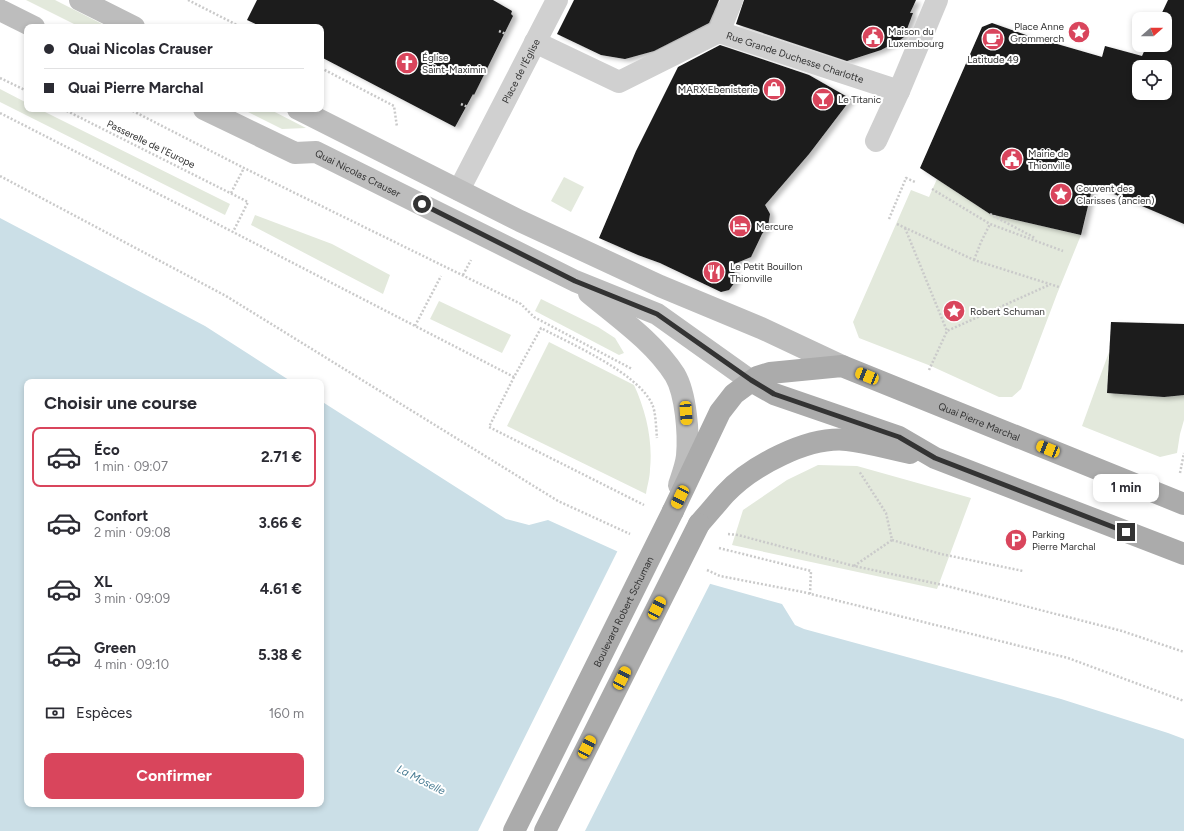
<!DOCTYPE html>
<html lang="fr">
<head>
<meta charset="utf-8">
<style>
	body { margin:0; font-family:Figtree,sans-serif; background:#f7f7f7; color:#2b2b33; height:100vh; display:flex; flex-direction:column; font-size:15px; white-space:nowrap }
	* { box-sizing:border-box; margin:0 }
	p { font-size:13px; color:#7c7c81 }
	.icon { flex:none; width:22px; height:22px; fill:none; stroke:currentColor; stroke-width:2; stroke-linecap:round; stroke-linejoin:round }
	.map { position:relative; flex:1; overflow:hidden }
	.sheet { position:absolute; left:24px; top:379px; width:300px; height:428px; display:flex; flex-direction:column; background:#fff; border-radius:8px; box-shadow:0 2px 6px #0003 }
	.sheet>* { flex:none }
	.banner { position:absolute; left:24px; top:24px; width:300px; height:88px; border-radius:8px; box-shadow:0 2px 6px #0003; display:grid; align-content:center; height:88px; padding:0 20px; background:#fff }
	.needle { width:26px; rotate:69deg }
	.buttons { position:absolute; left:1132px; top:12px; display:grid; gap:8px }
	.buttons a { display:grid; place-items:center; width:40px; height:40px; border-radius:8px; background:#fff; box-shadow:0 2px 6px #0003; font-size:20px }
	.end { position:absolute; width:18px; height:18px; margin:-9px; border:5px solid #333; background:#fff; box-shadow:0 0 0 2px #fff }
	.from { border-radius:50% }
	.bubble { position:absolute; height:28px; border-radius:8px; background:#fff; box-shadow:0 2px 6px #0003; font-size:13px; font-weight:700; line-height:28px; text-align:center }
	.car { position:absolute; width:12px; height:24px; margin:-12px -6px; border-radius:5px; box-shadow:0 0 3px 1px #0007; background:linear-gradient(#f5c518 24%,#345 0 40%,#f5c518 0 76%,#345 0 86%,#f5c518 0) }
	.banner b { display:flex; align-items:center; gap:14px; height:38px; font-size:15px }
	.banner b+b { border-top:1px solid #e1e1e2 }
	.banner i { width:10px; height:10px; background:#2b2b33 }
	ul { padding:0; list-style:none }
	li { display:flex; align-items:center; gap:12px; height:60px; margin:0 8px 6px; padding:0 12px; border:2px solid transparent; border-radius:8px }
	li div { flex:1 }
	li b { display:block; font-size:15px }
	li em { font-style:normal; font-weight:700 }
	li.active { border-color:#d9455c }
	li>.icon { width:36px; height:36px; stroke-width:1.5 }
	h2 { padding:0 20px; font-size:18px; line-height:48px }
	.pay { display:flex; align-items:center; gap:10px; height:44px; padding:0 20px; font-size:15px }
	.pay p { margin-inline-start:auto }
	.primary-button { display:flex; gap:8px; margin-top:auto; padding:8px 20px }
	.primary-button a { flex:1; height:46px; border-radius:8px; background:#d9455c; color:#fff; font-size:16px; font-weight:700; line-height:46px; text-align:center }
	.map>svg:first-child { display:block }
	.green { fill:#e3e9dc }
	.water { fill:#cbdfe7 }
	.pier { fill:#fff }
	.building { fill:#1a1a1a; fill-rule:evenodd; filter:url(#shadow) }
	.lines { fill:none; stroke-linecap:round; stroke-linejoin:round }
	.path { stroke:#cacaca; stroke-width:2.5; stroke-dasharray:2 2; stroke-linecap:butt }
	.pedestrian { stroke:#d0d0d0; stroke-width:22 }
	.secondary { stroke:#bdbdbd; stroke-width:22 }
	.primary { stroke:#ababab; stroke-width:22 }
	.primary-bridge { stroke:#ababab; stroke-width:22 }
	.route { stroke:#333; stroke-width:5 }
	.labels { text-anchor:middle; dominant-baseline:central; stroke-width:4; stroke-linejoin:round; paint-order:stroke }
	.poi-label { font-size:10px; fill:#333; stroke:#fff; text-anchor:start }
	.street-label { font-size:10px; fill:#333; stroke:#fff }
	.water-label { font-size:11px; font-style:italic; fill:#457990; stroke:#fff }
</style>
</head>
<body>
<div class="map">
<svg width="1184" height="831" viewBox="0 0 1184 831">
	<defs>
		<filter id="shadow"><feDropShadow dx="4.5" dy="2.5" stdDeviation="2" flood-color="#0004"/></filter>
	</defs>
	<rect width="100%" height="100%" fill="#fff"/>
	<g class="green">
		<polygon points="26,0 55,0 108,27 80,27"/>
		<polygon points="0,89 27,103 27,109 39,109 230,204 225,215 0,102"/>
		<polygon points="242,109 269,109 306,128 282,129"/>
		<polygon points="564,177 584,187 571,212 551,201"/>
		<polygon points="937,179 990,214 1081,235 1057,294 1021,389 1012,397 999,397 931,366 859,338 853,322 911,190 929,197"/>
		<polygon points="255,215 332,244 390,275 383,294 251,225"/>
		<polygon points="541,299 598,327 615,338 624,353 619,355 535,311"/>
		<polygon points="439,301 511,335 502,353 430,319"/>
		<path d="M549 342 634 385C646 411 653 441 650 469 650 478 647 486 646 494L507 426Z"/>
		<polygon points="1109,352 1107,393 1164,397 1184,395 1184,420 1180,434 1177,453 1160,457 1082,426"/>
		<polygon points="818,465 857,466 971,498 937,589 732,545 743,510 787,480"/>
	</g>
	<polygon class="water" points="0,218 205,326 292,382 27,382 27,804 321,804 321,401 506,519 529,525 548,520 654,568 782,604 795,625 804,629 1061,699 1168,733 1184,739 1184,831 0,831"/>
	<polygon class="pier" points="618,550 655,567 711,582 585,831 478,831"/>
	<g class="building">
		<polygon points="257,0 493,0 512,11 511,14 513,16 474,95 473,94 455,127 321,57 321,27 262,27 247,20"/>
		<polygon points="574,0 719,0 709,23 654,51 625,59 601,55 557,34"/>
		<polygon points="744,0 916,0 910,13 913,13 904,37 900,40 881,50 847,61 736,24"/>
		<path d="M1168 0H1184V224L1093 185 1081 235 990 214 920 168 982 27 992 23 1026 35 1102 57 1105 46 1142 56 1147 45H1165V19H1159ZM1139 67H1165V93H1139Z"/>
		<polygon points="720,45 809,75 851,99 809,154 765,205 770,214 768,226 762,234 751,257 734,264 735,282 729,290 721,292 660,263 638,255 599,238 636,151 678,67"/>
		<polygon points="1111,322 1184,324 1184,395 1164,397 1107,393"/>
	</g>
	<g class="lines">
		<g class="path">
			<polyline points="188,0 241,27"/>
			<polyline points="499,31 508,35"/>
			<polyline points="321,68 394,106 397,127"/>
			<polyline points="480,69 488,73"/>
			<polyline points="0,78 27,91"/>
			<polyline points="461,104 470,108"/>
			<polyline points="63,109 248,202 233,232"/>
			<polyline points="129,109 244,168 521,304 534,317 632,369"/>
			<path d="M0 113 233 232 514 377 541 328C571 344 638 373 652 404 656 412 656 429 657 438"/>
			<polyline points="0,176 226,296 558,501 630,534"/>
			<polyline points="932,189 990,224 1063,251"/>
			<polyline points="231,193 244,168"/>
			<polyline points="990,214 1035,238"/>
			<polyline points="889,219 906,178 915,182"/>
			<polyline points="897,224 974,260 1059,287"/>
			<polyline points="905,228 947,331 1049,285"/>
			<polyline points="974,260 981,242 990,224"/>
			<polyline points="463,275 471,260"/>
			<polyline points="415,326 441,276"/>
			<polyline points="929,370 947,331"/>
			<polyline points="514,377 489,427 644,505"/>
			<polyline points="1180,473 1184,453"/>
			<polyline points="728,534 738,535 854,566 943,585 1122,631 1184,652"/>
			<polyline points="892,540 941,554 1023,571"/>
			<polyline points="719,548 811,571 810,594"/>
			<polyline points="854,566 892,540 886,513 859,471"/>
			<polyline points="707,570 720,576 803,592 1068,658 1184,701"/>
		</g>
		<g class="pedestrian">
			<polyline points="719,32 732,0"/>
			<path id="s1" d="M535 42 619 82 719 32 899 91"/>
			<polyline points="876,141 899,91 937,0"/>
			<path id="s2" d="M459 190 557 0"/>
		</g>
		<g class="secondary">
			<polyline points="80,0 134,27"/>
			<polyline points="0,10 34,27"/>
			<path id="s3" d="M204 109 295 153 316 152 575 281 657 314 751 381"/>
			<polyline points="298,109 520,221 660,286 761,328 842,366"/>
			<path d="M589 293C619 318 654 342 675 375 686 394 689 434 687 456 686 465 682 476 679 485"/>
		</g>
		<g class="primary">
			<polyline points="751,381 774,394 899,437 935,458 1184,554"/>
			<path id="s4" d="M673 511 720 412 734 394 757 377 770 373 842 366 1184 504"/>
			<path d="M699 524C708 514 716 504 725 494 751 466 808 436 847 440 868 442 889 449 910 453"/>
		</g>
		<g class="primary-bridge">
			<path id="s5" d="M514 831 673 511"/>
			<polyline points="545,831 699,524"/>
		</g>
	</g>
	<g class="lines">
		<polyline class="route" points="422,204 575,281 657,314 751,380 774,394 899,437 935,458 1126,532"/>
	</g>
	<defs>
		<g id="sight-disc" transform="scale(1.15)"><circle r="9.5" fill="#d9455c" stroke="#fff"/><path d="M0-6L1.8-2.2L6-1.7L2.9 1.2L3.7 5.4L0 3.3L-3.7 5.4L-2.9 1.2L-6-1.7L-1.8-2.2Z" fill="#fff"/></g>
		<g id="civic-disc" transform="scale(1.15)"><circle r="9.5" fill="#d9455c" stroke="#fff"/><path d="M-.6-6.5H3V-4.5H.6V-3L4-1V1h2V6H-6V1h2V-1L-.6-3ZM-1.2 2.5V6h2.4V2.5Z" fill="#fff"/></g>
		<g id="cafe-disc" transform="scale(1.15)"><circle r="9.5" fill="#d9455c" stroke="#fff"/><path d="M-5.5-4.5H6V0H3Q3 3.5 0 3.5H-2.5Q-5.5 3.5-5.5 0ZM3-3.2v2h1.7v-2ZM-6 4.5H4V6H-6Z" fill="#fff"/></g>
		<g id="church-disc" transform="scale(1.15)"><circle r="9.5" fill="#d9455c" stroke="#fff"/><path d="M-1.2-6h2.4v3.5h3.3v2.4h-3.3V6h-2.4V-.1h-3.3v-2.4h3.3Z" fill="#fff"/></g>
		<g id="shop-disc" transform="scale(1.15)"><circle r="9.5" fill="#d9455c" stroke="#fff"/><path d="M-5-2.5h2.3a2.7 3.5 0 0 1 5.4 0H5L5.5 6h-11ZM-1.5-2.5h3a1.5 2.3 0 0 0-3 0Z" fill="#fff"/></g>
		<g id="bar-disc" transform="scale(1.15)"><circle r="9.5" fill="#d9455c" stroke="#fff"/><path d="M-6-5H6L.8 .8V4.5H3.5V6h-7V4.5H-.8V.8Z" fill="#fff"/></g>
		<g id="hotel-disc" transform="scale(1.15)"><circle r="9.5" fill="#d9455c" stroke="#fff"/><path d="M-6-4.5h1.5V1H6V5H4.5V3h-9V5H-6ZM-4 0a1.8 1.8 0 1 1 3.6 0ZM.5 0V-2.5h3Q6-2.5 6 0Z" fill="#fff"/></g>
		<g id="restaurant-disc" transform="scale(1.15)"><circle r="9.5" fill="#d9455c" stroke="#fff"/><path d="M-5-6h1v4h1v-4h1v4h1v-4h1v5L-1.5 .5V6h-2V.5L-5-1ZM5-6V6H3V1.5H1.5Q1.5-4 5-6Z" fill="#fff"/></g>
		<g id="parking-disc" transform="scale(1.15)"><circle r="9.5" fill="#d9455c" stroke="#fff"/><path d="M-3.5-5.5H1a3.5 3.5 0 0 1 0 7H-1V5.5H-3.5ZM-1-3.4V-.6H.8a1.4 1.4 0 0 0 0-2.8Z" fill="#fff"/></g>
	</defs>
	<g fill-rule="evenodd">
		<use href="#sight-disc" x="1079" y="32"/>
		<use href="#civic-disc" x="873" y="37"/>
		<use href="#cafe-disc" x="993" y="39"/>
		<use href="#church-disc" x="407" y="63"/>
		<use href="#shop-disc" x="774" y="89"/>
		<use href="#bar-disc" x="823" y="99"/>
		<use href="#civic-disc" x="1012" y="159"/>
		<use href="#sight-disc" x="1061" y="194"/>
		<use href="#hotel-disc" x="740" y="226"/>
		<use href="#restaurant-disc" x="714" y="272"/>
		<use href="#sight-disc" x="954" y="311"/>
		<use href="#parking-disc" x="1016" y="540"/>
	</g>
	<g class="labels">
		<g class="poi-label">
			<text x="1064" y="26" text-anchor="end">Place Anne<tspan x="1064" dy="12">Grommerch</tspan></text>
			<text x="888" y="31">Maison du<tspan x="888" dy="12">Luxembourg</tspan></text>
			<text x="422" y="57">Église<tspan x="422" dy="12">Saint-Maximin</tspan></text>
			<text x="993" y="59" text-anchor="middle">Latitude 49</text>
			<text x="758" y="89" text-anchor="end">MARX Ebenisterie</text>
			<text x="838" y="99">Le Titanic</text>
			<text x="1028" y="153">Mairie de<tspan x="1028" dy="12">Thionville</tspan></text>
			<text x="1076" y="188">Couvent des<tspan x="1076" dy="12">Clarisses (ancien)</tspan></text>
			<text x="756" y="226">Mercure</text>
			<text x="730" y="266">Le Petit Bouillon<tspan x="730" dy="12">Thionville</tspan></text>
			<text x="970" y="311">Robert Schuman</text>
			<text x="1032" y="534">Parking<tspan x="1032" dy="12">Pierre Marchal</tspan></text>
		</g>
		<g class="street-label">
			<text stroke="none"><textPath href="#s1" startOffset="285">Rue Grande Duchesse Charlotte</textPath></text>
			<text stroke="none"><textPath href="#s2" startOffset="134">Place de l'Église</textPath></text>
			<text transform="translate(151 144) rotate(26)">Passerelle de l'Europe</text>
			<text stroke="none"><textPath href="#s3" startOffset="169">Quai Nicolas Crauser</textPath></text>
			<text stroke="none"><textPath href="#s4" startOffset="395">Quai Pierre Marchal</textPath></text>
			<text stroke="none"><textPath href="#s5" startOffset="245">Boulevard Robert Schuman</textPath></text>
		</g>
		<g class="water-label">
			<text transform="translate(421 780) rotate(27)">La Moselle</text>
		</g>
	</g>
</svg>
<div class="buttons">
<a><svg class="needle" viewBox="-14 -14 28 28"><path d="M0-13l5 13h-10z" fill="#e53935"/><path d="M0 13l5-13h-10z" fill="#7c7c81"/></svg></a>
<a><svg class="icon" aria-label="locate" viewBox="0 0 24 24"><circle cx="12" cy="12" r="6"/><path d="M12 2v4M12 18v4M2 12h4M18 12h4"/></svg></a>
</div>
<i class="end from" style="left:422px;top:204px"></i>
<i class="end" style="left:1126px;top:532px"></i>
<div class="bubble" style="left:1093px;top:474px;width:66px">1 min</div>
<i class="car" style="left:867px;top:376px;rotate:292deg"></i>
<i class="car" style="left:686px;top:413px;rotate:176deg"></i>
<i class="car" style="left:1048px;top:449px;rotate:292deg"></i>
<i class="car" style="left:680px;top:497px;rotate:206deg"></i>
<i class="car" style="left:657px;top:608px;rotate:27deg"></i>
<i class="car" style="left:622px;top:678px;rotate:27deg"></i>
<i class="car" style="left:587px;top:747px;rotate:27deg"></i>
<div class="banner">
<b><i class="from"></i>Quai Nicolas Crauser</b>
<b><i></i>Quai Pierre Marchal</b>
</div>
<section class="sheet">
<h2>Choisir une course</h2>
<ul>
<li class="active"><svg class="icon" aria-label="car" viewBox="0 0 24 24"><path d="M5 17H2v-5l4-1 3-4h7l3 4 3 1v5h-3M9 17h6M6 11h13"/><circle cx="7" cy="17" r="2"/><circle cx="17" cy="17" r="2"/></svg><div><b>Éco</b><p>1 min · 09:07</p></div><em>2.71 €</em></li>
<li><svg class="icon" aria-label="car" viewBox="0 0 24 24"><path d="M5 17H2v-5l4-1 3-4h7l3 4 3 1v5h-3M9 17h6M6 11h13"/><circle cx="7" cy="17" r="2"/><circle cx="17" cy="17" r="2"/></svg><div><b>Confort</b><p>2 min · 09:08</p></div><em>3.66 €</em></li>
<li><svg class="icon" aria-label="car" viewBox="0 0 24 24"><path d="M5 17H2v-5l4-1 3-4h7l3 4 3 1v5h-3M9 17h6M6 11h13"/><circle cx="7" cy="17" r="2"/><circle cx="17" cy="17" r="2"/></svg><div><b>XL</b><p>3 min · 09:09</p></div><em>4.61 €</em></li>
<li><svg class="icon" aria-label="car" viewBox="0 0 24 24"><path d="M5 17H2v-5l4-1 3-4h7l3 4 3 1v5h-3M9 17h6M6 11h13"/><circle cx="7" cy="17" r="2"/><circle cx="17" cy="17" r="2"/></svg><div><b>Green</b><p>4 min · 09:10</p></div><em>5.38 €</em></li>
</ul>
<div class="pay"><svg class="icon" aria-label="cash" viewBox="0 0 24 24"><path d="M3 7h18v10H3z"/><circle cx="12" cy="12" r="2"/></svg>Espèces<p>160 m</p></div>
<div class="primary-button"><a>Confirmer</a></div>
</section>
</div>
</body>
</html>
